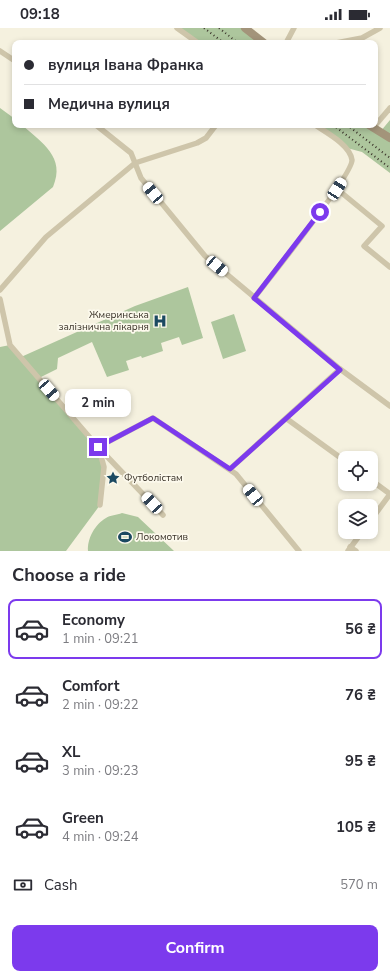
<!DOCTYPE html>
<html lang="en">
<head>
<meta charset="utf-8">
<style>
	body { margin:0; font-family:"Nunito Sans",sans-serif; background:#f2f2f3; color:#2b2b33; height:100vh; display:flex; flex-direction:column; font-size:15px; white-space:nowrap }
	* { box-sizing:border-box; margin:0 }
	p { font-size:13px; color:#7c7c81 }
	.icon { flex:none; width:22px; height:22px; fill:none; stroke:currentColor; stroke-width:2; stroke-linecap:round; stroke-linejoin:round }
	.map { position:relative; height:523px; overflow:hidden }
	.side { display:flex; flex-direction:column; background:#fff; flex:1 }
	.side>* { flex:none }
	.guide { position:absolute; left:12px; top:12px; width:366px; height:88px; border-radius:8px; box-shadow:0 2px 6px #0003; display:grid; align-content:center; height:88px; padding:0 12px; background:#fff }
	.buttons { position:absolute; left:338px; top:423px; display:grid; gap:8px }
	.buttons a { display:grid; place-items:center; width:40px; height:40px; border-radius:8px; background:#fff; box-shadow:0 2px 6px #0003; font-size:20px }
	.end { position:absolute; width:18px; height:18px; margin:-9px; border:5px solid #7c3aed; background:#fff; box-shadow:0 0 0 2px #fff }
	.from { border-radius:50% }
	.bubble { position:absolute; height:28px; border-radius:8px; background:#fff; box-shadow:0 2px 6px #0003; font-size:13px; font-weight:700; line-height:28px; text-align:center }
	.car { position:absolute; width:12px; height:24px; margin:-12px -6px; border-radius:5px; box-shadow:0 0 3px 1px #0007; background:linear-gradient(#fff 24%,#345 0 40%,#fff 0 76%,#345 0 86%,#fff 0) }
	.guide b { display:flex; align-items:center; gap:14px; height:38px; font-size:15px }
	.guide b+b { border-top:1px solid #e1e1e2 }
	.guide i { width:10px; height:10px; background:#2b2b33 }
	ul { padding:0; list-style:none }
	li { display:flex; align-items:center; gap:12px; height:60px; margin:0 8px 6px; padding:0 4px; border:2px solid transparent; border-radius:8px }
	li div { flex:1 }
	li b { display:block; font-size:15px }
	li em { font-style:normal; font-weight:700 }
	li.active { border-color:#7c3aed }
	li>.icon { width:36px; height:36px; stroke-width:1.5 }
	h2 { padding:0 12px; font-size:18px; line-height:48px }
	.pay { display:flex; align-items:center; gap:10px; height:44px; padding:0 12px; font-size:15px }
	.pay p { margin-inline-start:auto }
	.action { display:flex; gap:8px; margin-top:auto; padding:8px 12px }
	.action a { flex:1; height:46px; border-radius:8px; background:#7c3aed; color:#fff; font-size:16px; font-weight:700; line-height:46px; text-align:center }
	.status { display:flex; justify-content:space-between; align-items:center; height:28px; padding:0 20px; background:#fff; direction:ltr }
	.status svg { height:11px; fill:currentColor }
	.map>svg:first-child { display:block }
	.green { fill:#adc69d }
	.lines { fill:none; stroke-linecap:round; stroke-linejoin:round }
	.minor { stroke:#cec5aa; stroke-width:5.5 }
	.secondary { stroke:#a3947a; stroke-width:8 }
	.rail { stroke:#3b342a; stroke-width:2; stroke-dasharray:1 3; stroke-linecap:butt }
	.route { stroke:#7c3aed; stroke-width:5 }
	.labels { text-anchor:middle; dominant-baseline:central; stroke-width:3.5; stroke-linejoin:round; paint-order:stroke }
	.poi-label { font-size:10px; fill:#3b342a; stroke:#fcf9ec; text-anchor:start }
</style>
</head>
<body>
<div class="status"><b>09:18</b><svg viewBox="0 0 49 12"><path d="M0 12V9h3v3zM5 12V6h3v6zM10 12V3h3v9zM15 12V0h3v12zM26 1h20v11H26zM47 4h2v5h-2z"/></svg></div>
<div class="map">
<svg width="390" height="523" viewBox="0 0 390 523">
	<rect width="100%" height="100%" fill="#f5f1df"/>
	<g class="green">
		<polygon points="177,0 245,0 264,15 198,15"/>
		<path d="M0 80 15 91V97H22C42 115 66 129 53 159L0 203Z"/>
		<polygon points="390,92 390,145 362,124 347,120 315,97 369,97 380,104"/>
		<polygon points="188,259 203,310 182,317 179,309 161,315 163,323 142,330 141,328 126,333 129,342 107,349 92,314 58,330 57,341 39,350 98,419 104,439 100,477 66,523 0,523 0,319 10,317 21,329 135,278"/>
		<polygon points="234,286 246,323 223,331 211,294"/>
		<path d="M122 485 138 489 174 523H88C87 511 95 496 106 490 110 487 117 487 122 485Z"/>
	</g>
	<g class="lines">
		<g class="minor">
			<polyline points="177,0 198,15"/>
			<polyline points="286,15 294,0"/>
			<polyline points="336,15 362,10 380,0"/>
			<polyline points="0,23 15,33"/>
			<polyline points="96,97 131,125 141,150 205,228 340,341 390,378"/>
			<polyline points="373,100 390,80"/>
			<polyline points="337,161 382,198 364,218 390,239"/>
			<polyline points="0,262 46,209 135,135 197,115 206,110 216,97"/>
			<path d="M254 270C269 251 353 146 352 132 350 117 327 105 315 97"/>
			<polyline points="0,271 10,317 98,419 163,487"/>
			<polyline points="287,391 345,433"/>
			<polyline points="98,419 153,390 236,446 299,523"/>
			<polyline points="99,421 104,439 100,477"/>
			<polyline points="230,441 340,341"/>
			<polyline points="371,452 390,466"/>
			<polyline points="371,492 390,466"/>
			<polyline points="350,519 356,523"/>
			<polyline points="348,523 362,504"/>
		</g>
		<g class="secondary">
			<polyline points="245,0 264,15"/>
			<polyline points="369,97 390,110"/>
		</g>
		<g class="rail">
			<polyline points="204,0 224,15"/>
			<polyline points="219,0 238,15"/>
			<polyline points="333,97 390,140"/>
			<polyline points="347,97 390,130"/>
		</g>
	</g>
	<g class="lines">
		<polyline class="route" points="98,419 153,390 230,441 340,342 254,270 320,184"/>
	</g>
	<defs>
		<g id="hospital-bare" transform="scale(1.08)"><path d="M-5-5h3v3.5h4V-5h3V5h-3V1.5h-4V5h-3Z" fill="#1b4961" stroke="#fcf9ec" stroke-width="2.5" paint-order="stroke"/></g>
		<g id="sight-bare" transform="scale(1.08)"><path d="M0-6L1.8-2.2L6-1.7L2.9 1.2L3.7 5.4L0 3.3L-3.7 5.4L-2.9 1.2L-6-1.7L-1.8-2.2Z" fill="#1b4961" stroke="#fcf9ec" stroke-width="2.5" paint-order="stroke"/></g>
		<g id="stadium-bare" transform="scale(1.08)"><path d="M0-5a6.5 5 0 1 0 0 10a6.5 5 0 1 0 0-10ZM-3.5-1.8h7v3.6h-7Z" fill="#1b4961" stroke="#fcf9ec" stroke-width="2.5" paint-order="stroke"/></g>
	</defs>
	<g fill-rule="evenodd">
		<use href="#hospital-bare" x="160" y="293"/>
		<use href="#sight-bare" x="113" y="450"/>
		<use href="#stadium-bare" x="125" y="509"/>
	</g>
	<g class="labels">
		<g class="poi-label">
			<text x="149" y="287" text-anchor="end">Жмеринська<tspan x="149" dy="12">залізнична лікарня</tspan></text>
			<text x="124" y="450">Футболістам</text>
			<text x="136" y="509">Локомотив</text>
		</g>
	</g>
</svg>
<div class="buttons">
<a><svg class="icon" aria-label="locate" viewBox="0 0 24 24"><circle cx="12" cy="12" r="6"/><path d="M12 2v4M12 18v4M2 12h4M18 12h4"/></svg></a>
<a><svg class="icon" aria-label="layers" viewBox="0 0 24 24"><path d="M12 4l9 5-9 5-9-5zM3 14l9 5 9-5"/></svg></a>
</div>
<i class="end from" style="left:320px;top:184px"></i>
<i class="end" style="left:98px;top:419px"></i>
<div class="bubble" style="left:65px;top:361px;width:66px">2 min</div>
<i class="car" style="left:337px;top:161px;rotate:33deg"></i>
<i class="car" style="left:153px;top:165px;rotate:320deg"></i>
<i class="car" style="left:217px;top:238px;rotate:130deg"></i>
<i class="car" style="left:49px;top:362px;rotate:139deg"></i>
<i class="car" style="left:253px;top:467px;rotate:321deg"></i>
<i class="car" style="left:152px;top:475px;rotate:317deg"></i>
<div class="guide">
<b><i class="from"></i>вулиця Івана Франка</b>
<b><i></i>Медична вулиця</b>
</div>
</div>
<section class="side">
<h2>Choose a ride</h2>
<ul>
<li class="active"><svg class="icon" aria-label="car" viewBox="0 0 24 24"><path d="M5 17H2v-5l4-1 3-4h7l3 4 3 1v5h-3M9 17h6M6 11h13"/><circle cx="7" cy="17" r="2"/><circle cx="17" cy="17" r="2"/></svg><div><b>Economy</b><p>1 min · 09:21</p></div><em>56 ₴</em></li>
<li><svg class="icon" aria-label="car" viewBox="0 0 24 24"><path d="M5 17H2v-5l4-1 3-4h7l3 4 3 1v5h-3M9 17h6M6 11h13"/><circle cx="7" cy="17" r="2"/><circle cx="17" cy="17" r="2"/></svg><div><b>Comfort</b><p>2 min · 09:22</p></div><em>76 ₴</em></li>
<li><svg class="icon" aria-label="car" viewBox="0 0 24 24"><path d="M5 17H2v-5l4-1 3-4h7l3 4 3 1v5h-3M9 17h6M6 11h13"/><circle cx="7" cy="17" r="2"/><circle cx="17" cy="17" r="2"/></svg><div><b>XL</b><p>3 min · 09:23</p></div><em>95 ₴</em></li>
<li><svg class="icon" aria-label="car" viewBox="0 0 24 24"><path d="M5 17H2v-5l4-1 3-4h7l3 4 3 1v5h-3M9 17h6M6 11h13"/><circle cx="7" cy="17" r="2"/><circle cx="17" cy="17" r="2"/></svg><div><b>Green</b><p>4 min · 09:24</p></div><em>105 ₴</em></li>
</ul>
<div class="pay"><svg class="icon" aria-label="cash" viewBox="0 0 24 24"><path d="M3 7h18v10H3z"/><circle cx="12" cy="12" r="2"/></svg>Cash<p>570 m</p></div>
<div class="action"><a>Confirm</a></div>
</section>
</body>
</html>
